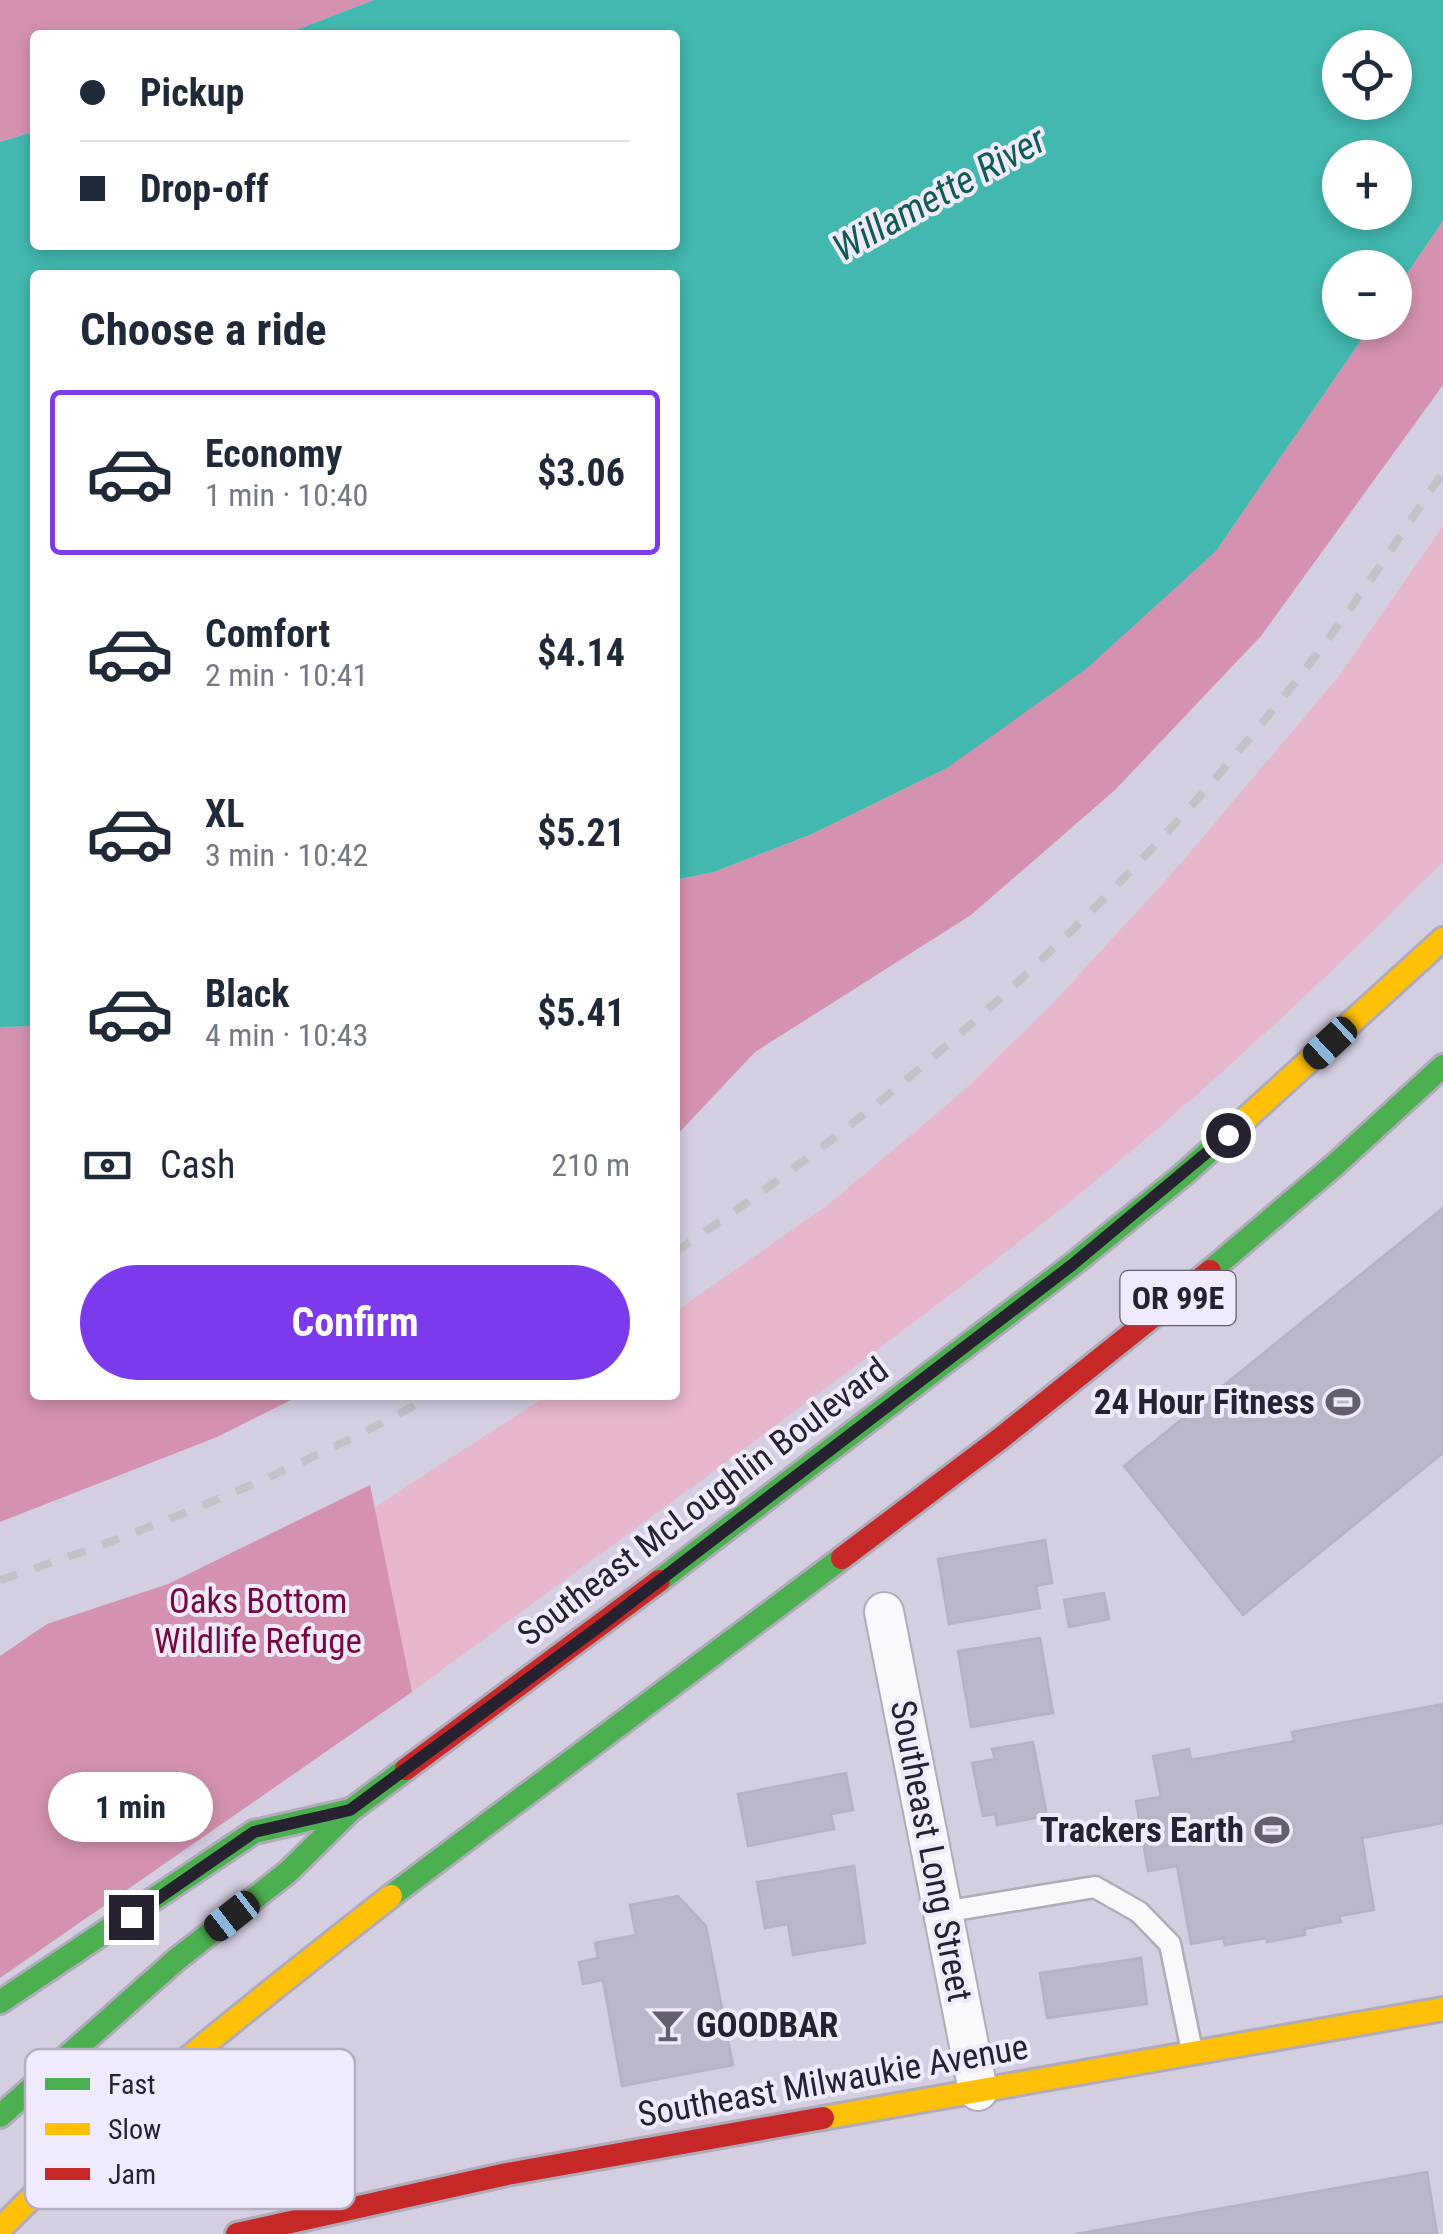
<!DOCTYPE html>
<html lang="en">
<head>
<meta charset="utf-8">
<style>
	body { margin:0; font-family:"Roboto Condensed",sans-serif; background:#f6f6f7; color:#1f2937; height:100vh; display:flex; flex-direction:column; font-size:38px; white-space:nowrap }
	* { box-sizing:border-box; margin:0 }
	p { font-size:32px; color:#747a83 }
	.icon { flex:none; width:55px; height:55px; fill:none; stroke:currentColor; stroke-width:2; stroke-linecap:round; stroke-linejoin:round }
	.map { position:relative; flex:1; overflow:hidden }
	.details { position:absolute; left:30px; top:270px; width:650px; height:1130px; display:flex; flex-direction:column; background:#fff; border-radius:10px; box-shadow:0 5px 15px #0003 }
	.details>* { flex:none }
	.guide { position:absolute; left:30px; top:30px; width:650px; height:220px; border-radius:10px; box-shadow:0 5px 15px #0003; display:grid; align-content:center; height:220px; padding:0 50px; background:#fff }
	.controls { position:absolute; left:1322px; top:30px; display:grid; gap:20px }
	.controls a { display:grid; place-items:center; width:90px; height:90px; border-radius:50%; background:#fff; box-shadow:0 5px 15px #0003; font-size:50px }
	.end { position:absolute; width:45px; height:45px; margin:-22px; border:12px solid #27222f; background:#fff; box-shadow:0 0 0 5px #fff }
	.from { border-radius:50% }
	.bubble { position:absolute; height:70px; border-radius:35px; background:#fff; box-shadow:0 5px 15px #0003; font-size:32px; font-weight:700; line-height:70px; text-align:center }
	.car { position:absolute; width:30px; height:60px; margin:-30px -15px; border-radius:12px; box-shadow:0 0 8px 2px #0007; background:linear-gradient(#222 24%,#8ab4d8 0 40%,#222 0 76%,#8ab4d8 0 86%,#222 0) }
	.guide b { display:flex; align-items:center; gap:35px; height:95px; font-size:38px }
	.guide b+b { border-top:2px solid #e0e1e3 }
	.guide i { width:25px; height:25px; background:#1f2937 }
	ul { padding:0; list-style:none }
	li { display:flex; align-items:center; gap:30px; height:165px; margin:0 20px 15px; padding:0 30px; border:5px solid transparent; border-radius:10px }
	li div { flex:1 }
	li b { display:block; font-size:38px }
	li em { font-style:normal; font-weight:700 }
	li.current { border-color:#7c3aed }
	li>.icon { width:90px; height:90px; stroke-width:1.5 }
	h2 { padding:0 50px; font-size:45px; line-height:120px }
	.pay { display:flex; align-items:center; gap:25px; height:110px; padding:0 50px; font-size:38px }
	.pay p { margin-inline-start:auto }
	.button { display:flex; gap:20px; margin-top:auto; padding:20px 50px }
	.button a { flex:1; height:115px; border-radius:60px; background:#7c3aed; color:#fff; font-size:40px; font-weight:700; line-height:115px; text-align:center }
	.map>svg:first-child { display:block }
	.green { fill:#e7b7cd }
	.forest { fill:#d492b0 }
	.water { fill:#42b8af; fill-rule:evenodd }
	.building { fill:#bab7c6; stroke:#b5b3c2; stroke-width:2.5 }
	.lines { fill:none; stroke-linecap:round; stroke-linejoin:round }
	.lane-casing { stroke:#b0abba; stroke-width:25 }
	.street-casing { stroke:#b0abba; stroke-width:42 }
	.fast-casing { stroke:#b0abba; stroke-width:28 }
	.slow-casing { stroke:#b0abba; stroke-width:28 }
	.jam-casing { stroke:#b0abba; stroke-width:28 }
	.lane { stroke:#f9f8fa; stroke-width:20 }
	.street { stroke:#f9f8fa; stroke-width:38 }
	.fast { stroke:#4caf50; stroke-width:22 }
	.slow { stroke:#ffc107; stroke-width:22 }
	.jam { stroke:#c62828; stroke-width:22 }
	.rail { stroke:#c4c2c7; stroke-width:8; stroke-dasharray:18 18; stroke-linecap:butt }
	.route { stroke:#27222f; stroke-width:12 }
	.labels { text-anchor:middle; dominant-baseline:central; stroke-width:8; stroke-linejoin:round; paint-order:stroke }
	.shield { fill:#efeafc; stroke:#635e6c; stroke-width:2.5 }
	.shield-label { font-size:32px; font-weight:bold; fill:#27222f }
	.poi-label { font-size:35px; font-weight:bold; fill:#27222f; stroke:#efeafc; text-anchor:end }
	.street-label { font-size:35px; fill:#27222f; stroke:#efeafc }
	.park-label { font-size:35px; fill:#78083d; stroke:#efeafc }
	.water-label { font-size:38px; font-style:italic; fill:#105c51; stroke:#efeafc }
	.key { fill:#efeafc; stroke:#b3aebe; stroke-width:2.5 }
	.key-label { font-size:28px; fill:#27222f }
</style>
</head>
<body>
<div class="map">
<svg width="1443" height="2234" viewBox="0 0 1443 2234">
	<rect width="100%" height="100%" fill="#d4cee1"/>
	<path class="green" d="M1443 526V862C1315 990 1181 1115 1038 1227 833 1387 621 1538 412 1692L390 1587 0 1665 375 1507 548 1395H675V1312L829 1204 962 1092 1055 1001 1176 869 1339 676Z"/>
	<g class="forest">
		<polygon points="0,0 374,0 283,35 35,35 35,131 0,142"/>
		<polygon points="1443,221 1443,385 1261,636 1115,790 971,915 755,1052 675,1137 675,880 714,872 812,834 947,768 1216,551 1373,323 1395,322 1395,291"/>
		<polygon points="35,1026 35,1395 301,1395 217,1437 0,1522 0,1027"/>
		<polygon points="370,1485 412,1692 0,1978 0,1656 47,1624 168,1584"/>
	</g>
	<path class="water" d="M374 0H1443V221L1395 291V268H1340V322L1373 323 1216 551 1086 669 947 768 812 834 714 872 675 880V275H35V1026L0 1027V142L35 131V245H675V35H283ZM1340 48H1395V102H1340ZM1340 158H1395V212H1340Z"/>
	<g class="building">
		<polygon points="1443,1208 1443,1453 1243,1615 1124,1466"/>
		<polygon points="1045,1540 1052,1583 1036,1586 1040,1608 949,1624 938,1559"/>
		<polygon points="1104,1593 1109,1619 1069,1627 1064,1600"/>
		<polygon points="1040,1638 1053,1713 971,1727 958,1651"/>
		<polygon points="1443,1704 1443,1823 1362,1838 1374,1910 1339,1916 1341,1922 1304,1929 1305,1935 1267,1942 1266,1938 1225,1945 1223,1938 1191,1944 1177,1866 1148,1871 1136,1801 1161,1797 1153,1756 1189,1749 1191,1760 1294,1741 1292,1732"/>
		<polygon points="1033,1742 1047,1816 997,1825 995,1814 983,1816 972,1763 995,1759 992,1749"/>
		<polygon points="846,1773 853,1810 831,1814 834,1829 748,1846 738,1794"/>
		<polygon points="854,1866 865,1943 793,1955 788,1924 765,1928 757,1882"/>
		<polygon points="678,1896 706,1926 733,2065 622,2086 603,1980 583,1984 579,1962 598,1958 595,1943 636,1935 630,1905"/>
		<polygon points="1141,1958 1147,2004 1047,2018 1040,1973"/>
		<polygon points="1427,2172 1437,2233 1076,2234"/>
	</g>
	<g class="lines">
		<g class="lane-casing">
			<polyline id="lane" points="943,1912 1095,1887 1139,1912 1170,1944 1192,2051"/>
		</g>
		<g class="street-casing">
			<polyline id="street" points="884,1612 978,2091"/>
		</g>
		<g class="fast-casing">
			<g id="fast">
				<polyline points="1210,1271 1336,1164 1443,1066"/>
				<polyline points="659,1581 1072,1265 1183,1175 1232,1131"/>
				<polyline points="391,1896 842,1558"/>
				<polyline points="0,2002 254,1832 351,1810"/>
				<polyline points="0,2116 176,1960 288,1872 351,1810 406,1769"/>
			</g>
		</g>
		<g class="slow-casing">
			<g id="slow">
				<polyline points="1232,1131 1443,939"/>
				<polyline points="823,2118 1443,2009"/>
				<path d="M0 2229C120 2108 257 2001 391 1896"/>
			</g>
		</g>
		<g class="jam-casing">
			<g id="jam">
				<polyline points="842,1558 1001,1438 1210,1271"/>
				<polyline points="406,1769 659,1581"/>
				<polyline points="237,2234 507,2174 823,2118"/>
			</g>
		</g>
		<use href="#lane" class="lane"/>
		<use href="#street" class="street"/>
		<use href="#fast" class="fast"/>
		<use href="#slow" class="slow"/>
		<use href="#jam" class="jam"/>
		<g class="rail">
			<path d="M675 1252C912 1094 1124 900 1300 676 1351 611 1397 541 1443 472"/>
			<path d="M0 1580C150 1531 296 1471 434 1395"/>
		</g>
	</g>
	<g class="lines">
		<polyline class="route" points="131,1917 254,1832 350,1810 604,1623 1072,1265 1228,1135"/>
	</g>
	<defs>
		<g id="stadium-bare" transform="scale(2.7)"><path d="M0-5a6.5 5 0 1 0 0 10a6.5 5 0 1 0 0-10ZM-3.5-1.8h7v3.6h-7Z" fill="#645e6d" stroke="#efeafc" stroke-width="2.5" paint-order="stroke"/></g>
		<g id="bar-bare" transform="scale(2.7)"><path d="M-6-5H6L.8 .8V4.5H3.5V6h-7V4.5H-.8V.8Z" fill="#645e6d" stroke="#efeafc" stroke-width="2.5" paint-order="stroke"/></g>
	</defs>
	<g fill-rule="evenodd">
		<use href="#stadium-bare" x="1343" y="1402"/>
		<use href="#stadium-bare" x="1272" y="1830"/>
		<use href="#bar-bare" x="668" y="2025"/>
	</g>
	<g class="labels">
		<rect class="shield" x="1120.5" y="1271" width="115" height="54" rx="8"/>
		<g class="shield-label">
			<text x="1178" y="1298">OR 99E</text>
		</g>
		<g class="poi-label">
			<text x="1315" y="1402">24 Hour Fitness</text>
			<text x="1244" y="1830">Trackers Earth</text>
			<text x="696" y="2025" text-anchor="start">GOODBAR</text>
		</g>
		<g class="street-label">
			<text transform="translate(703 1502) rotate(-37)">Southeast McLoughlin Boulevard</text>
			<text transform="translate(931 1851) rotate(79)">Southeast Long Street</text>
			<text transform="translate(833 2081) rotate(-10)">Southeast Milwaukie Avenue</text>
		</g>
		<g class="park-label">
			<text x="258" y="1601">Oaks Bottom<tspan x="258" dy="40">Wildlife Refuge</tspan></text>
		</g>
		<g class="water-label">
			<text transform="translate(939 194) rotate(-29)">Willamette River</text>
		</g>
	</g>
	<rect x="25" y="2049" width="330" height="160" rx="15" class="key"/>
	<rect x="45" y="2078" width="45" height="12" fill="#4caf50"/>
	<rect x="45" y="2123" width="45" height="12" fill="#ffc107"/>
	<rect x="45" y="2168" width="45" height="12" fill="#c62828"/>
	<g class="key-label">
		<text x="108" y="2094">Fast</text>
		<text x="108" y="2139">Slow</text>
		<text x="108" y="2184">Jam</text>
	</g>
</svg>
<div class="controls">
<a><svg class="icon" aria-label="locate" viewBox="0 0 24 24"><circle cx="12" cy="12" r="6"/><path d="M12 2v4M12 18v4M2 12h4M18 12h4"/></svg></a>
<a>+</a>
<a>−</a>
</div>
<i class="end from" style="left:1228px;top:1135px"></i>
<i class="end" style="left:131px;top:1917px"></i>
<div class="bubble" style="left:48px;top:1772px;width:165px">1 min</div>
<i class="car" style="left:1330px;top:1043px;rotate:227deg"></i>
<i class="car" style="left:232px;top:1916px;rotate:232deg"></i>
<div class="guide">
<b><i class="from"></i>Pickup</b>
<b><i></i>Drop-off</b>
</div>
<section class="details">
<h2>Choose a ride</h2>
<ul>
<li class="current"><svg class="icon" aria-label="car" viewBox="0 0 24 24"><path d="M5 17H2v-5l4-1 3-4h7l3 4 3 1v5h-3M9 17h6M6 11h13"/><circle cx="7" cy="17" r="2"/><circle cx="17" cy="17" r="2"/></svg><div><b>Economy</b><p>1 min · 10:40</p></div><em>$3.06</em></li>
<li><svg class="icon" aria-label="car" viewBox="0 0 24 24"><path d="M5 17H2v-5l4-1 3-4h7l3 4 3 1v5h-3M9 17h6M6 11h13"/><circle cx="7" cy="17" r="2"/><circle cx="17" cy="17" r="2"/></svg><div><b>Comfort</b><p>2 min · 10:41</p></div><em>$4.14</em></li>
<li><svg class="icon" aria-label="car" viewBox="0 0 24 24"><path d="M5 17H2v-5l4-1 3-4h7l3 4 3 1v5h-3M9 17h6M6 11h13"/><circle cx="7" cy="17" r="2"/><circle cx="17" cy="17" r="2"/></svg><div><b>XL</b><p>3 min · 10:42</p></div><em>$5.21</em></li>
<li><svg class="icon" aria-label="car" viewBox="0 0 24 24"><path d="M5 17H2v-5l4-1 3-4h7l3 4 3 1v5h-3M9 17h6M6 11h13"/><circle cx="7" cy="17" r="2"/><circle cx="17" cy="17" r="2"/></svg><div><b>Black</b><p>4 min · 10:43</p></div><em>$5.41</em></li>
</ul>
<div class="pay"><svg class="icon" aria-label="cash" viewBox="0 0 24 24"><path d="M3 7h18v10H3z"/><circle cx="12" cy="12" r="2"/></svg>Cash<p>210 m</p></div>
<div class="button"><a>Confirm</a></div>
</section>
</div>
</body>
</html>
